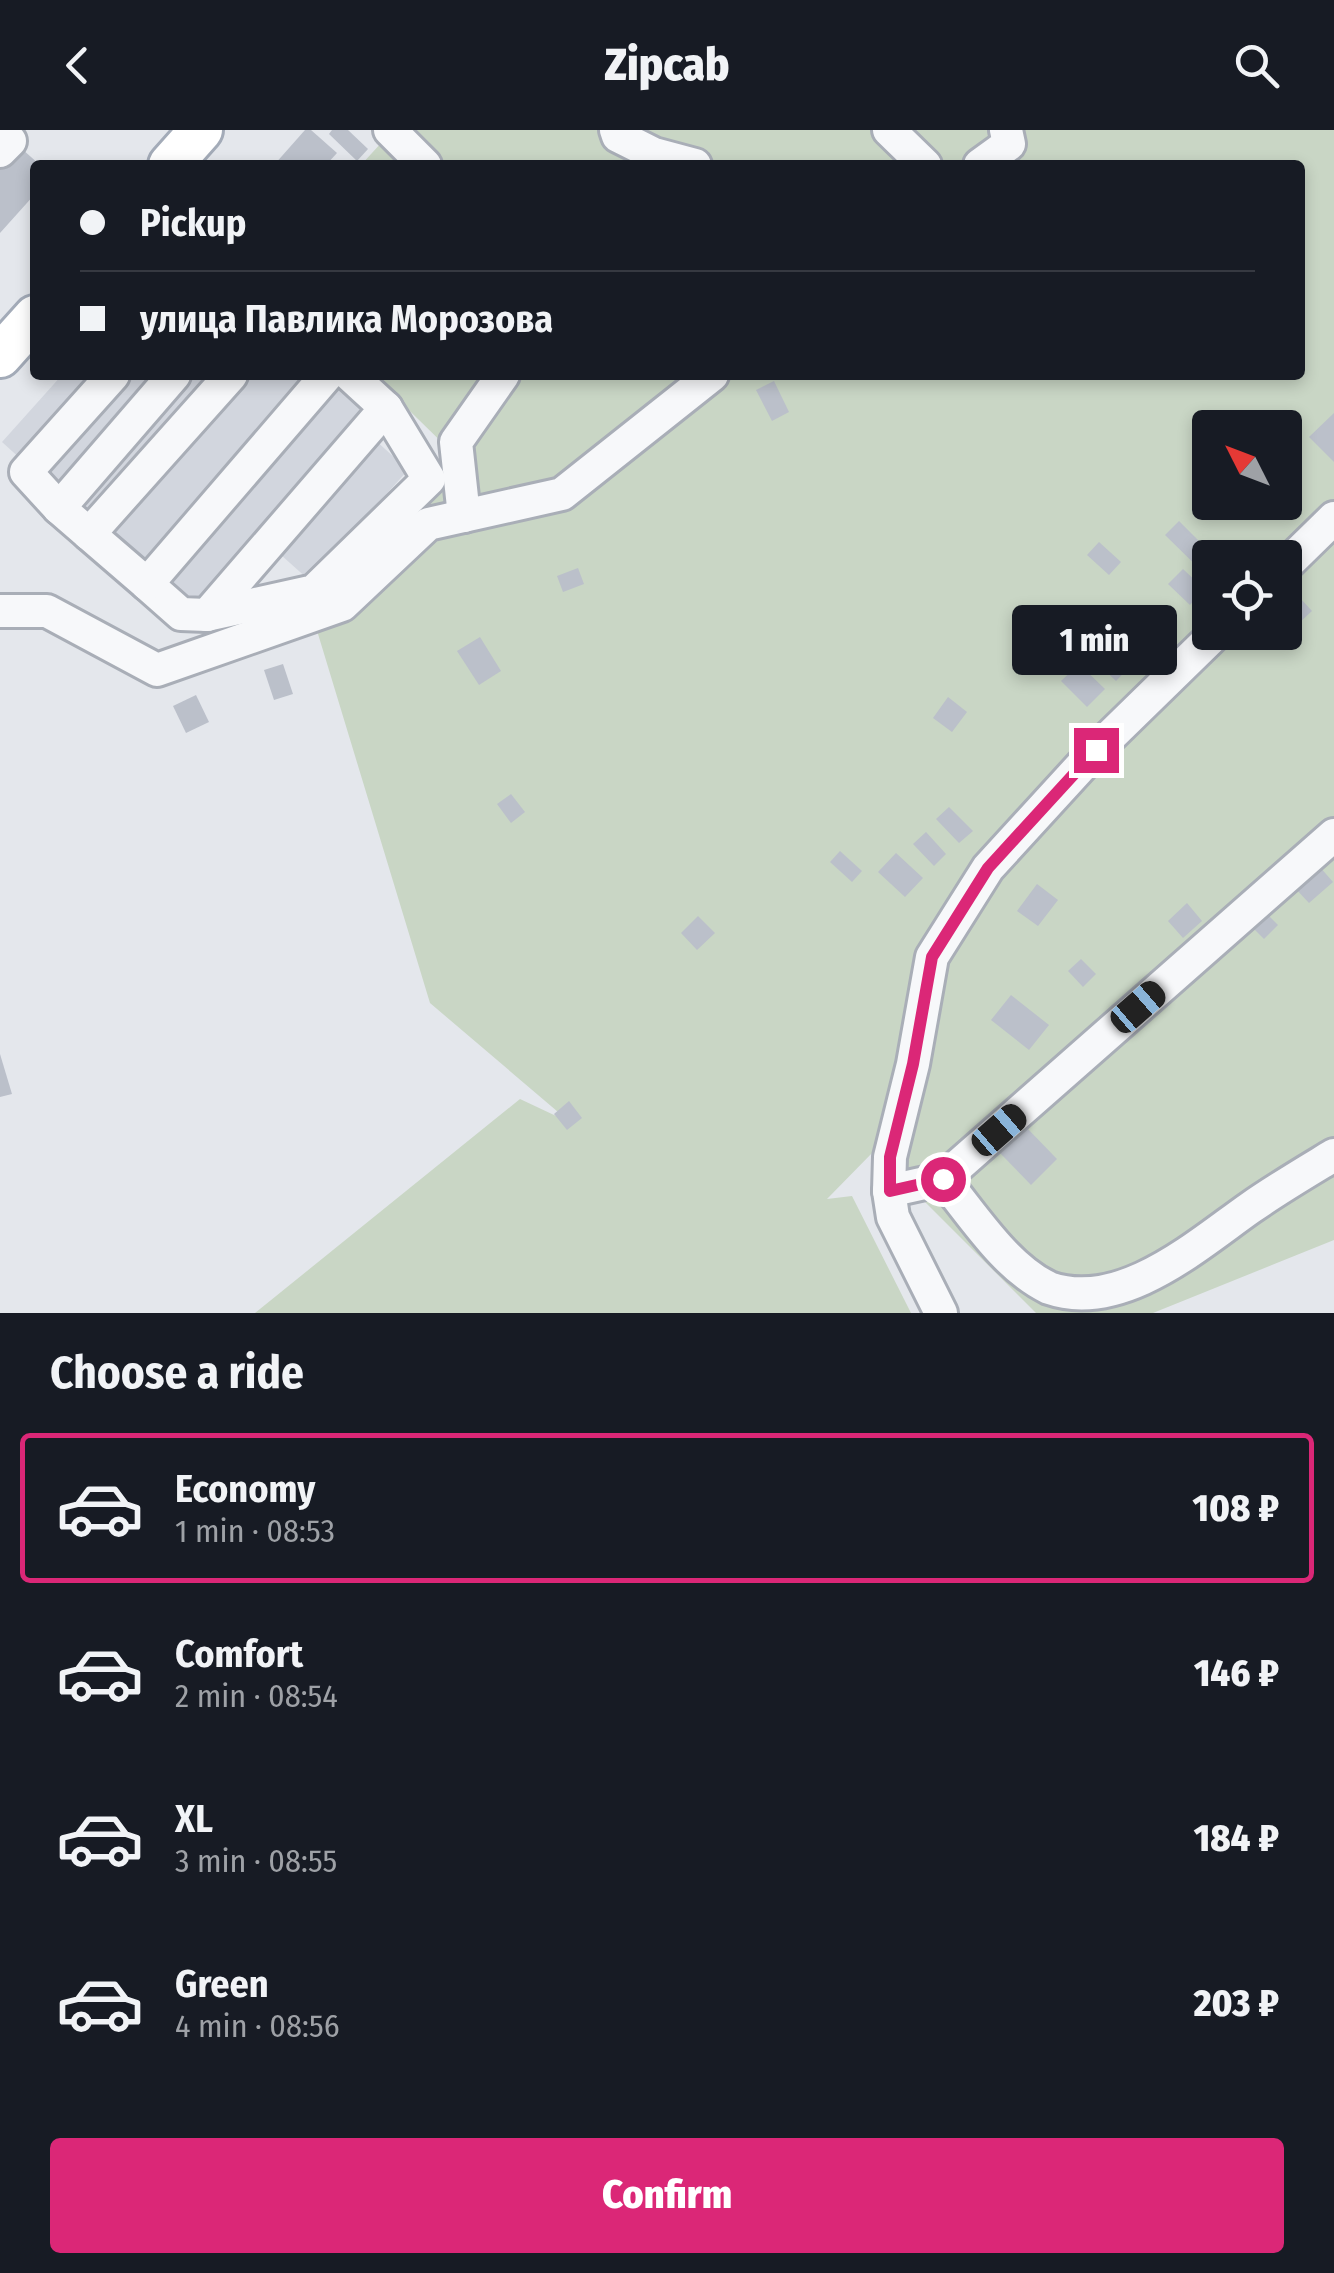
<!DOCTYPE html>
<html lang="en">
<head>
<meta charset="utf-8">
<style>
	body { margin:0; font-family:"Fira Sans Condensed",sans-serif; background:#20242c; color:#f1f3f6; height:100vh; display:flex; flex-direction:column; font-size:38px; white-space:nowrap }
	* { box-sizing:border-box; margin:0 }
	p { font-size:32px; color:#9ea1a6 }
	.icon { flex:none; width:55px; height:55px; fill:none; stroke:currentColor; stroke-width:2; stroke-linecap:round; stroke-linejoin:round }
	.map { position:relative; height:1183px; overflow:hidden }
	.panel { display:flex; flex-direction:column; background:#171b24; flex:1 }
	.panel>* { flex:none }
	.top-card { position:absolute; left:30px; top:30px; width:1275px; height:220px; border-radius:10px; box-shadow:0 5px 15px #0003; display:grid; align-content:center; height:220px; padding:0 50px; background:#171b24 }
	.needle { width:65px; rotate:312deg }
	.fabs { position:absolute; left:1192px; top:280px; display:grid; gap:20px }
	.fabs a { display:grid; place-items:center; width:110px; height:110px; border-radius:10px; background:#171b24; box-shadow:0 5px 15px #0003; font-size:50px }
	.end { position:absolute; width:45px; height:45px; margin:-22px; border:12px solid #db2777; background:#fff; box-shadow:0 0 0 5px #fff }
	.from { border-radius:50% }
	.bubble { position:absolute; height:70px; border-radius:10px; background:#171b24; box-shadow:0 5px 15px #0003; font-size:32px; font-weight:800; line-height:70px; text-align:center }
	.car { position:absolute; width:30px; height:60px; margin:-30px -15px; border-radius:12px; box-shadow:0 0 8px 2px #0007; background:linear-gradient(#222 24%,#8ab4d8 0 40%,#222 0 76%,#8ab4d8 0 86%,#222 0) }
	.top-card b { display:flex; align-items:center; gap:35px; height:95px; font-size:38px }
	.top-card b+b { border-top:2px solid #363941 }
	.top-card i { width:25px; height:25px; background:#f1f3f6 }
	ul { padding:0; list-style:none }
	li { display:flex; align-items:center; gap:30px; height:150px; margin:0 20px 15px; padding:0 30px; border:5px solid transparent; border-radius:10px }
	li div { flex:1 }
	li b { display:block; font-size:38px }
	li em { font-style:normal; font-weight:800 }
	li.current { border-color:#db2777 }
	li>.icon { width:90px; height:90px; stroke-width:1.5 }
	h2 { padding:0 50px; font-size:45px; line-height:120px }
	.button { display:flex; gap:20px; margin-top:auto; padding:20px 50px }
	.button a { flex:1; height:115px; border-radius:10px; background:#db2777; color:#fff; font-size:40px; font-weight:800; line-height:115px; text-align:center }
	header { display:flex; justify-content:space-between; align-items:center; height:130px; padding:0 50px; background:#171b24; font-size:45px; font-weight:800 }
	.map>svg:first-child { display:block }
	.built { fill:#d2d6de }
	.green { fill:#c9d6c5; fill-rule:evenodd }
	.building { fill:#bbc0ca }
	.lines { fill:none; stroke-linecap:round; stroke-linejoin:round }
	.minor-casing { stroke:#a9aeb7; stroke-width:38 }
	.major-casing { stroke:#a3abb8; stroke-width:48 }
	.minor { stroke:#f7f8fa; stroke-width:32 }
	.major { stroke:#fff; stroke-width:42 }
	.route { stroke:#db2777; stroke-width:12 }
</style>
</head>
<body>
<header><svg class="icon" aria-label="back" viewBox="0 0 24 24"><path d="M15 5l-7 7 7 7"/></svg>Zipcab<svg class="icon" aria-label="search" viewBox="0 0 24 24"><circle cx="10" cy="10" r="6"/><path d="M15 15l6 6"/></svg></header>
<div class="map">
<svg width="1334" height="1183" viewBox="0 0 1334 1183">
	<rect width="100%" height="100%" fill="#e4e7ec"/>
	<polygon class="built" points="62,245 334,245 374,282 361,297 408,340 309,450 262,408 193,485 2,312"/>
	<path class="green" d="M393 0H1334V1110L1153 1183H1036L874 1021 827 1069 852 1066 911 1183H255L520 969 571 993 430 873 315 494 464 334 373 245H1300V35H361ZM1210 298H1285V372H1210ZM1210 428H1285V502H1210Z"/>
	<g class="building">
		<polygon points="305,0 311,0 337,23 326,35 274,35"/>
		<polygon points="332,0 348,0 368,19 357,31 329,4"/>
		<polygon points="13,11 40,35 35,35 35,64 0,103 0,26"/>
		<polygon points="774,251 789,282 772,291 756,260"/>
		<polygon points="1334,283 1334,332 1309,307"/>
		<polygon points="1179,391 1216,428 1210,428 1210,449 1165,405"/>
		<polygon points="1099,412 1121,432 1109,445 1087,425"/>
		<polygon points="578,438 584,454 563,462 557,446"/>
		<polygon points="1183,439 1204,459 1190,475 1168,454"/>
		<polygon points="1290,457 1312,481 1271,519 1256,502 1285,502 1285,461"/>
		<polygon points="1109,506 1135,531 1116,551 1090,526"/>
		<polygon points="480,507 501,541 479,555 457,521"/>
		<polygon points="283,534 293,564 274,570 264,540"/>
		<polygon points="1079,534 1105,559 1087,577 1061,551"/>
		<polygon points="196,565 209,592 186,603 173,576"/>
		<polygon points="948,567 967,582 952,602 933,588"/>
		<polygon points="511,664 525,682 511,693 497,674"/>
		<polygon points="949,677 973,701 959,713 936,689"/>
		<polygon points="926,702 946,724 934,736 913,714"/>
		<polygon points="840,721 862,741 852,752 830,732"/>
		<polygon points="896,723 923,748 905,767 878,742"/>
		<polygon points="1319,736 1333,752 1309,773 1295,758"/>
		<polygon points="1037,754 1058,770 1038,796 1017,781"/>
		<polygon points="1187,773 1202,791 1183,808 1168,791"/>
		<polygon points="1264,781 1278,795 1264,809 1250,795"/>
		<polygon points="698,786 715,803 697,820 681,803"/>
		<polygon points="1081,829 1096,844 1083,857 1068,841"/>
		<polygon points="1011,865 1049,895 1029,920 991,890"/>
		<polygon points="0,924 12,964 0,967"/>
		<polygon points="569,971 582,988 567,1000 554,984"/>
		<polygon points="1025,996 1057,1029 1031,1055 999,1022"/>
	</g>
	<g class="lines">
		<g class="minor-casing">
			<g id="minor">
				<polyline points="390,0 425,35"/>
				<polyline points="616,0 618,6 654,24 695,35"/>
				<polyline points="889,0 925,35"/>
				<polyline points="0,21 10,11"/>
				<polyline points="980,35 1009,14 1006,0"/>
				<polyline points="327,245 147,454 181,484 207,485 386,278 350,245"/>
				<polyline points="59,378 26,342 113,245"/>
				<polyline points="464,386 456,312 503,245"/>
				<polyline points="89,404 59,378 174,245"/>
				<polyline points="1285,436 1334,388"/>
				<polyline points="147,454 89,404 231,245"/>
				<polyline points="0,481 47,481 157,540 342,475 428,394 562,364 712,245"/>
				<polyline points="207,485 314,461 429,349 386,278"/>
				<path d="M943 1049C973 1085 1005 1137 1049 1158 1121 1183 1196 1116 1250 1078 1277 1059 1306 1042 1334 1025"/>
				<polyline points="889,1061 943,1049 1334,705"/>
				<polyline points="941,1183 893,1087 889,1061 890,1027 913,934 932,827 988,738 1096,620 1217,502"/>
			</g>
		</g>
		<g class="major-casing">
			<g id="major">
				<polyline points="170,35 201,0"/>
				<polyline points="0,226 35,187"/>
			</g>
		</g>
		<use href="#minor" class="minor"/>
		<use href="#major" class="major"/>
	</g>
	<g class="lines">
		<polyline class="route" points="943,1049 890,1061 890,1027 913,934 932,827 988,738 1096,620"/>
	</g>
</svg>
<div class="fabs">
<a><svg class="needle" viewBox="-14 -14 28 28"><path d="M0-13l5 13h-10z" fill="#e53935"/><path d="M0 13l5-13h-10z" fill="#9ea1a6"/></svg></a>
<a><svg class="icon" aria-label="locate" viewBox="0 0 24 24"><circle cx="12" cy="12" r="6"/><path d="M12 2v4M12 18v4M2 12h4M18 12h4"/></svg></a>
</div>
<i class="end from" style="left:943px;top:1049px"></i>
<i class="end" style="left:1096px;top:620px"></i>
<div class="bubble" style="left:1012px;top:475px;width:165px">1 min</div>
<i class="car" style="left:1138px;top:877px;rotate:49deg"></i>
<i class="car" style="left:999px;top:1000px;rotate:49deg"></i>
<div class="top-card">
<b><i class="from"></i>Pickup</b>
<b><i></i>улица Павлика Морозова</b>
</div>
</div>
<section class="panel">
<h2>Choose a ride</h2>
<ul>
<li class="current"><svg class="icon" aria-label="car" viewBox="0 0 24 24"><path d="M5 17H2v-5l4-1 3-4h7l3 4 3 1v5h-3M9 17h6M6 11h13"/><circle cx="7" cy="17" r="2"/><circle cx="17" cy="17" r="2"/></svg><div><b>Economy</b><p>1 min · 08:53</p></div><em>108 ₽</em></li>
<li><svg class="icon" aria-label="car" viewBox="0 0 24 24"><path d="M5 17H2v-5l4-1 3-4h7l3 4 3 1v5h-3M9 17h6M6 11h13"/><circle cx="7" cy="17" r="2"/><circle cx="17" cy="17" r="2"/></svg><div><b>Comfort</b><p>2 min · 08:54</p></div><em>146 ₽</em></li>
<li><svg class="icon" aria-label="car" viewBox="0 0 24 24"><path d="M5 17H2v-5l4-1 3-4h7l3 4 3 1v5h-3M9 17h6M6 11h13"/><circle cx="7" cy="17" r="2"/><circle cx="17" cy="17" r="2"/></svg><div><b>XL</b><p>3 min · 08:55</p></div><em>184 ₽</em></li>
<li><svg class="icon" aria-label="car" viewBox="0 0 24 24"><path d="M5 17H2v-5l4-1 3-4h7l3 4 3 1v5h-3M9 17h6M6 11h13"/><circle cx="7" cy="17" r="2"/><circle cx="17" cy="17" r="2"/></svg><div><b>Green</b><p>4 min · 08:56</p></div><em>203 ₽</em></li>
</ul>
<div class="button"><a>Confirm</a></div>
</section>
</body>
</html>
